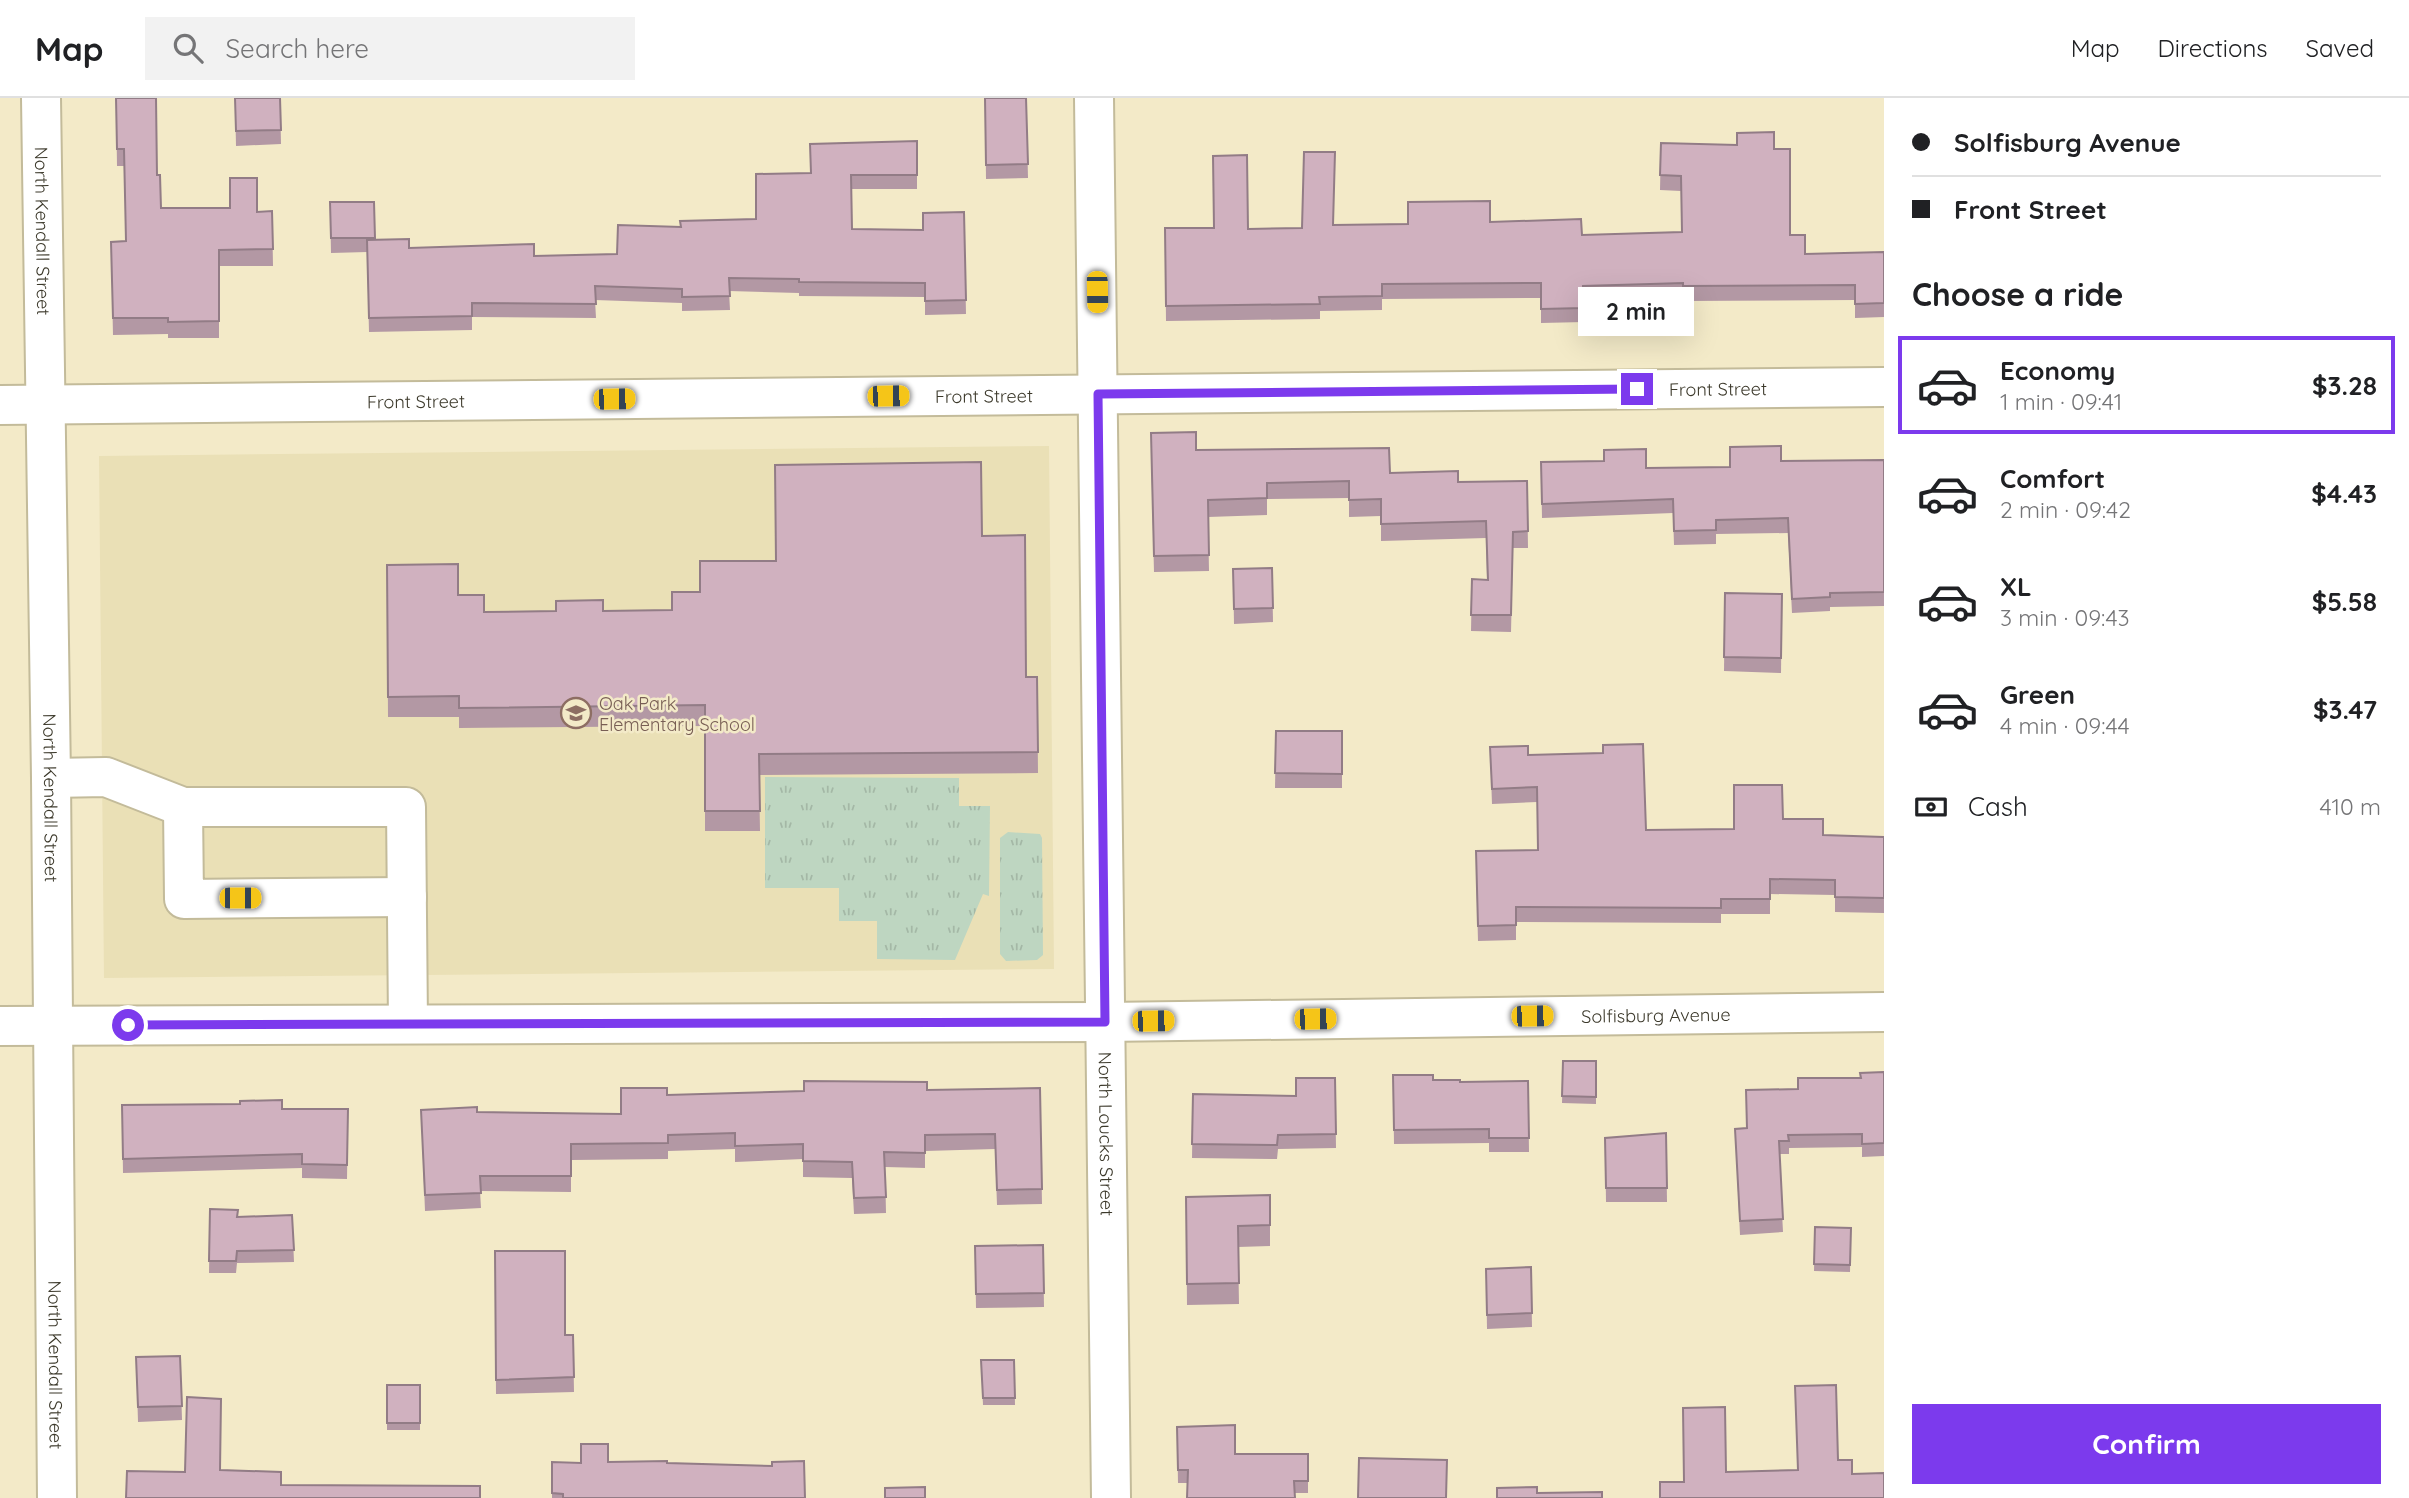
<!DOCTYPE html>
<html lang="en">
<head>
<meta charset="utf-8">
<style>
	body { margin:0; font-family:Quicksand,sans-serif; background:#f2f2f2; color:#202124; height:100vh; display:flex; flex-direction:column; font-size:26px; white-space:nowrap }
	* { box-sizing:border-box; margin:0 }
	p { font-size:23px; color:#757577 }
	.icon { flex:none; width:38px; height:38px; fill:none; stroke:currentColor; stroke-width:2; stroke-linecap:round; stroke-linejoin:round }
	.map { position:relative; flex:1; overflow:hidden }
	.side { display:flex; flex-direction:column; background:#fff; width:525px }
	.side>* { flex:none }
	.banner { display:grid; align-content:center; height:154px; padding:0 28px; background:#fff }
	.end { position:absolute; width:32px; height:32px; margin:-16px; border:9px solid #7c3aed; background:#fff; box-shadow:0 0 0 4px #fff }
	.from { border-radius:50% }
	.bubble { position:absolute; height:49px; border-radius:0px; background:#fff; box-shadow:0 7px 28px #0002; font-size:23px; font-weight:700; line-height:49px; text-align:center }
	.car { position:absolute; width:21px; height:42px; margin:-21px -10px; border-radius:9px; box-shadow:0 0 5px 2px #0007; background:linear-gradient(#f5c518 24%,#345 0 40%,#f5c518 0 76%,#345 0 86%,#f5c518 0) }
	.banner b { display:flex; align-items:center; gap:24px; height:66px; font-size:26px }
	.banner b+b { border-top:2px solid #e0e0e0 }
	.banner i { width:18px; height:18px; background:#202124 }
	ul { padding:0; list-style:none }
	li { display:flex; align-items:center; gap:21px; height:98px; margin:0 14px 10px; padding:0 14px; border:4px solid transparent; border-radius:0px }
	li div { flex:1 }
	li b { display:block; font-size:26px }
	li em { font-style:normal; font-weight:700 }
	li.current { border-color:#7c3aed }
	li>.icon { width:63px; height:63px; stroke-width:1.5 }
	h2 { padding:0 28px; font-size:32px; line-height:84px }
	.pay { display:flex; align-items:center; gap:18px; height:77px; padding:0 28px; font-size:26px }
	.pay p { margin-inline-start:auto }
	.button { display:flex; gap:14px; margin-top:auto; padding:14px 28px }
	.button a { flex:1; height:80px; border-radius:0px; background:#7c3aed; color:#fff; font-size:28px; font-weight:700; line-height:80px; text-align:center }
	header { display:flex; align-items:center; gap:42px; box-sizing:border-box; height:98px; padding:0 35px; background:#fff; border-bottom:2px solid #e0e0e0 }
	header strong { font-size:33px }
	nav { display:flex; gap:38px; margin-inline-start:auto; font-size:24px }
	.search { width:490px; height:63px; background:#f2f2f2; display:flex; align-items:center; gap:18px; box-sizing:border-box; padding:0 24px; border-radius:0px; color:#757577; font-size:26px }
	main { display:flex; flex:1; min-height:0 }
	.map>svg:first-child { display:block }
	.built { fill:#eae0b6 }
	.grass { fill:url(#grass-tufts) }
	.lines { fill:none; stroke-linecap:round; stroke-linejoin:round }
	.minor-casing { stroke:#c3bb9a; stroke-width:42 }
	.minor { stroke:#fff; stroke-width:38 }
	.wall { fill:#b398a4 }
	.building { fill:#d0b1bf; stroke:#927c86; stroke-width:2 }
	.route { stroke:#7c3aed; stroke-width:9 }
	.labels { text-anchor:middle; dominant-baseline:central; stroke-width:5; stroke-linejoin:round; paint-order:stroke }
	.street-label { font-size:18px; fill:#3c392b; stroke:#f3eac8 }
	.education-label { font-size:18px; fill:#785e54; stroke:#f3eac8; text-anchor:start }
</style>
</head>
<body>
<header>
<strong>Map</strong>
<div class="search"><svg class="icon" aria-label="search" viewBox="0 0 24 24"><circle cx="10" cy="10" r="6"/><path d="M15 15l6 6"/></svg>Search here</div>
<nav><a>Map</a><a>Directions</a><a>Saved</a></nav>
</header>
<main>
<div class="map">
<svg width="1884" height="1400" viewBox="0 0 1884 1400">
	<defs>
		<pattern id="grass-tufts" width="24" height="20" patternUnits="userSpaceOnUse" patternTransform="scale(1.75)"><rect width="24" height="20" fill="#bed6c1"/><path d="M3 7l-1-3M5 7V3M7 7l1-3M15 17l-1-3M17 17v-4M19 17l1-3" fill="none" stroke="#a4b8a6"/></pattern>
	</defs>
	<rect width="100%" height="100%" fill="#f3eac8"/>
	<polygon class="built" points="1049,348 1054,871 104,880 99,358"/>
	<g class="grass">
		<polygon points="765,679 959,680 959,708 990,708 989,798 983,796 955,862 877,861 877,823 839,823 839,790 765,790"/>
		<polygon points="1008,734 1040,736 1042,740 1043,857 1037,862 1006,863 1000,856 1000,740"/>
	</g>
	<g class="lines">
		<g class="minor-casing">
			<g id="minor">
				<path id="s1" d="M41 0 51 680 57 1400"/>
				<path id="s2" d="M1094 0 1111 1400"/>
				<path id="s3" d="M0 307 1884 289"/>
				<polyline points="51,680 106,679 183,709 406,709 408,926"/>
				<polyline points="183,709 184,801 407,799"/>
				<path id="s4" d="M0 928 1105 924 1884 914"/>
			</g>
		</g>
		<use href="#minor" class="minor"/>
	</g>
	<g class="wall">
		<polygon points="116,0 157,77 161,110 257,114 272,113 273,168 219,168 219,240 168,240 168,236 113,237 111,144 126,143 124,68 117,68"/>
		<polygon points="235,0 280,0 281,46 236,48"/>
		<polygon points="985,0 1026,0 1028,80 986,81"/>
		<polygon points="917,43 917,91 851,91 852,131 923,132 964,114 966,216 925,217 925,199 799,198 799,195 729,193 730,212 682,213 682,205 595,202 596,220 472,219 472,232 369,234 367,154 331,155 330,104 374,104 375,142 409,150 534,158 617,156 681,129 756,121 811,75"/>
		<polygon points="1661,45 1774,51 1790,137 1805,156 1884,154 1884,219 1855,220 1855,202 1683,203 1683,200 1583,202 1584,224 1541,225 1541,200 1382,201 1382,212 1320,213 1320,221 1166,223 1165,130 1302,130 1333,127 1490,124 1582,137 1682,134 1681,93 1660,92"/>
		<polygon points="1151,352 1196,352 1458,384 1527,383 1528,450 1513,450 1511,534 1471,533 1472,481 1487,482 1486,440 1381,443 1381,418 1349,419 1349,400 1267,401 1267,417 1208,419 1209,473 1154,474"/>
		<polygon points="1884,362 1884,508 1830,509 1830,513 1792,515 1788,435 1716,436 1716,446 1674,447 1673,415 1542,420 1541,364 1646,370 1730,369 1781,363"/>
		<polygon points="982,438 1026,579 1037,579 1038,675 759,677 760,733 705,733 705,628 459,630 459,619 388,619 387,467 458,497 484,514 672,512 700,494 775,463"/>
		<polygon points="1272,470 1273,524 1234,526 1233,471"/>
		<polygon points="1725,495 1782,496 1781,575 1724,573"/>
		<polygon points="1276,633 1342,633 1342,690 1275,690"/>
		<polygon points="1490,649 1528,657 1646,732 1734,731 1783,721 1823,737 1884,739 1884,815 1835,814 1835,797 1770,796 1770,816 1721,816 1721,825 1516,824 1516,842 1478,843 1476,768 1538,752 1537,704 1492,706"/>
		<polygon points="1563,963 1596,963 1596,1006 1562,1005"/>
		<polygon points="1884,974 1884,1058 1862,1059 1862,1049 1789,1050 1789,1056 1779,1056 1783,1134 1740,1137 1735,1031 1747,1030 1798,991"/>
		<polygon points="1393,977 1460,984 1528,983 1529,1054 1489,1054 1489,1045 1394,1046"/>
		<polygon points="1335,980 1336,1050 1278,1051 1277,1061 1192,1060 1193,996 1296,998"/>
		<polygon points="1040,990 1042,1106 997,1107 995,1051 925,1053 925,1070 885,1069 886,1115 854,1116 852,1080 803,1079 803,1061 735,1064 735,1051 668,1053 668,1061 571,1062 571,1094 480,1093 481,1110 425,1113 421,1012 477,1014 621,1016 667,997"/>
		<polygon points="122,1007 282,1011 348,1011 347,1081 302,1080 302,1070 123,1075"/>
		<polygon points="1666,1035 1667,1104 1606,1104 1605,1040"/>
		<polygon points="1270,1097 1270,1148 1238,1149 1239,1206 1187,1207 1186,1099"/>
		<polygon points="210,1111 237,1119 292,1117 294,1164 237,1165 236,1175 209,1175"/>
		<polygon points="1815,1129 1851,1130 1850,1174 1814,1173"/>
		<polygon points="1043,1147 1044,1209 976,1210 975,1148"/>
		<polygon points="495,1153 565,1237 573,1237 574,1294 496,1296"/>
		<polygon points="1531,1169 1532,1229 1487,1231 1486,1171"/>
		<polygon points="180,1258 182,1322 138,1324 136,1259"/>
		<polygon points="981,1262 1014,1262 1015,1307 983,1307"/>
		<rect x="387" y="1287" width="33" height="45"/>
		<polygon points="1177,1329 1235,1356 1308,1356 1308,1395 1295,1395 1187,1385 1178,1385"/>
		<polygon points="552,1364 667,1365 805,1400 552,1400"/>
	</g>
	<g class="building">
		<polygon points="116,0 156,0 157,77 160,77 161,110 230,110 230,80 257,80 257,114 272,113 273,151 219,152 219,223 168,224 168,220 113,220 111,144 126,143 124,51 117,51"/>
		<polygon points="235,0 280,0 281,32 236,33"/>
		<polygon points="985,0 1026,0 1028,66 986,67"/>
		<polygon points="1774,34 1774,51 1790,51 1790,137 1805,137 1805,156 1884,154 1884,205 1855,206 1855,187 1683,188 1683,185 1583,188 1584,210 1541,211 1541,185 1382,186 1382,198 1319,199 1320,206 1166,208 1165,130 1214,130 1213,58 1247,57 1248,131 1302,130 1304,54 1335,54 1333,127 1408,126 1408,104 1490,103 1490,124 1581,121 1582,137 1682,134 1681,78 1660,77 1661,45 1737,47 1737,35"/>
		<polygon points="917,43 917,77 851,77 852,131 923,132 923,115 964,114 966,202 925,203 925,185 799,184 799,181 729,180 730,198 682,199 682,191 595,188 596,206 472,205 472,218 369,220 367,142 409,141 409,150 534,146 534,158 617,156 618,127 681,129 680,123 756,121 756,76 811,75 810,46"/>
		<polygon points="330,104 374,104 375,140 331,140"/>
		<polygon points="1196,334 1196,352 1389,350 1390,375 1458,373 1458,384 1527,383 1528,433 1513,434 1511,517 1471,517 1472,481 1488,482 1486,423 1381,426 1381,401 1349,402 1349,383 1267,385 1267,400 1208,402 1209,457 1154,458 1151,335"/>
		<polygon points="1781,348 1781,363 1884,362 1884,494 1830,495 1830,499 1792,501 1788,420 1716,422 1716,432 1674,433 1673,401 1542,406 1541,364 1604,363 1604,352 1646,351 1646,370 1730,369 1730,349"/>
		<polygon points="981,364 982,438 1025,437 1026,579 1037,579 1038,654 759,656 760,713 705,713 705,607 459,610 459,598 388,599 387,467 458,466 458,497 484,497 484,514 556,513 556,503 603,502 603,513 672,512 672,494 700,494 700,463 776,463 775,367"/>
		<polygon points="1272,470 1273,510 1234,511 1233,471"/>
		<polygon points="1725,495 1782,496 1781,560 1724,559"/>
		<polygon points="1276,633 1342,633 1342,676 1275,675"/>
		<polygon points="1643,646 1646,732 1734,731 1734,687 1782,687 1783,721 1823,721 1823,737 1884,739 1884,800 1835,799 1835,782 1770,781 1770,801 1721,801 1721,810 1516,809 1516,827 1478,828 1476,753 1538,752 1537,689 1492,691 1490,649 1528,648 1528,657 1603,655 1603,647"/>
		<polygon points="1563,963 1596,963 1596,999 1562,998"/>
		<polygon points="1884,974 1884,1045 1862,1046 1862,1036 1788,1037 1789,1043 1779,1043 1783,1121 1740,1123 1735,1031 1747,1030 1746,992 1798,991 1798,980 1861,980 1860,975"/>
		<polygon points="1393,977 1433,977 1433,982 1460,982 1460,984 1528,983 1529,1040 1489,1040 1489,1031 1394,1032"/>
		<polygon points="1296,980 1335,980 1336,1036 1278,1037 1277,1047 1192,1046 1193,996 1296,998"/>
		<polygon points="804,983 927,984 927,992 1040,990 1042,1091 997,1092 995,1036 925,1037 925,1055 884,1054 886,1099 854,1100 852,1064 803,1063 803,1046 735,1048 735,1035 668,1037 668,1045 571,1046 571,1078 480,1078 481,1095 425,1097 421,1012 477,1009 477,1014 621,1016 621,990 667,990 667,997 804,993"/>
		<polygon points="282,1002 282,1011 348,1011 347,1067 302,1066 302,1056 123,1061 122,1007 240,1006 240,1003"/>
		<polygon points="1666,1035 1667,1090 1606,1090 1605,1040"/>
		<polygon points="1270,1097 1270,1127 1238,1128 1239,1185 1187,1186 1186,1099"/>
		<polygon points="210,1111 238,1112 237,1119 292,1117 294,1152 237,1153 236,1163 209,1163"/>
		<polygon points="1815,1129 1851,1130 1850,1167 1814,1166"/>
		<polygon points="1043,1147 1044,1195 976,1196 975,1148"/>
		<polygon points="495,1153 565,1153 565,1237 573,1237 574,1279 496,1282"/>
		<polygon points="1531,1169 1532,1215 1487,1217 1486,1171"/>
		<polygon points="180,1258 182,1308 138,1309 136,1259"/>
		<polygon points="981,1262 1014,1262 1015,1300 983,1300"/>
		<rect x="387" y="1287" width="33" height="38"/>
		<polygon points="1836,1287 1838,1362 1852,1362 1852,1376 1884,1375 1884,1400 1660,1400 1660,1384 1684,1384 1683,1310 1725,1309 1726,1374 1798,1372 1795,1288"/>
		<polygon points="187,1299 221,1301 220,1372 281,1374 281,1387 480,1388 480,1400 126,1400 127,1373 185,1374"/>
		<polygon points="1235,1327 1235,1356 1308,1356 1308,1383 1294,1383 1295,1400 1187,1400 1188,1372 1178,1372 1177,1329"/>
		<polygon points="581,1346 608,1346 608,1364 667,1363 667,1365 772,1368 772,1364 804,1363 805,1400 563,1400 563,1396 552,1395 552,1364 581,1365"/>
		<polygon points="1359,1360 1447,1362 1446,1400 1358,1400"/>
		<polygon points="925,1389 925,1400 885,1400 885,1390"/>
		<polygon points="1537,1389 1537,1395 1602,1394 1602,1400 1497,1400 1497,1390"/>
	</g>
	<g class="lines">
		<polyline class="route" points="128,927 1105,924 1098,296 1637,291"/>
	</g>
	<defs>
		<g id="school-ring" transform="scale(1.575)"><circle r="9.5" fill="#f3eac8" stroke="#8d6e63" stroke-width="1.5"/><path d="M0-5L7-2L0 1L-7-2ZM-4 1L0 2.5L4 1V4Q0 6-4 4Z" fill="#8d6e63"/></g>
	</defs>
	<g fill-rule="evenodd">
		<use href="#school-ring" x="576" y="615"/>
	</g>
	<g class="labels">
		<g class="street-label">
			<text stroke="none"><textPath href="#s1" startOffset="133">North Kendall Street</textPath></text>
			<text stroke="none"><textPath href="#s3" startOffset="1718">Front Street</textPath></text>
			<text stroke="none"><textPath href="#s3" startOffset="984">Front Street</textPath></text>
			<text stroke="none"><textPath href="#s3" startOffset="416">Front Street</textPath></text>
			<text stroke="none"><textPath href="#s1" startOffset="700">North Kendall Street</textPath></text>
			<text stroke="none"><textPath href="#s4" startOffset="1656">Solfisburg Avenue</textPath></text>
			<text stroke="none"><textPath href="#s2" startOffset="1036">North Loucks Street</textPath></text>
			<text stroke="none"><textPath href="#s1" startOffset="1267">North Kendall Street</textPath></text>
		</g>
		<g class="education-label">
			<text x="599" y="605">Oak Park<tspan x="599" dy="21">Elementary School</tspan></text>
		</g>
	</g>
</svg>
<i class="end from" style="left:128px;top:927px"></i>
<i class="end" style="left:1637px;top:291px"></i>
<div class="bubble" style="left:1578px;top:189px;width:116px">2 min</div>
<i class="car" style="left:1097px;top:194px;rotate:179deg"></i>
<i class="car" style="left:888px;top:298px;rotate:89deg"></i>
<i class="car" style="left:614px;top:301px;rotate:89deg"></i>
<i class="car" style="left:240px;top:800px;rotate:90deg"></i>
<i class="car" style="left:1532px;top:918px;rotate:89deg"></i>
<i class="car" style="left:1315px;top:921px;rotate:89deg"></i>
<i class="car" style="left:1153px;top:923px;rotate:89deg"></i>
</div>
<section class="side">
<div class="banner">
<b><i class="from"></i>Solfisburg Avenue</b>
<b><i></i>Front Street</b>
</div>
<h2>Choose a ride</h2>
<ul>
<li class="current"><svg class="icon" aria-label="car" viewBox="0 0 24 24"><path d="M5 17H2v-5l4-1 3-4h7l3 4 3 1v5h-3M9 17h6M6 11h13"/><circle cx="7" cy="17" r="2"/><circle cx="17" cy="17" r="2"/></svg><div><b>Economy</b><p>1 min · 09:41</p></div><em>$3.28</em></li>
<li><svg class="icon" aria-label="car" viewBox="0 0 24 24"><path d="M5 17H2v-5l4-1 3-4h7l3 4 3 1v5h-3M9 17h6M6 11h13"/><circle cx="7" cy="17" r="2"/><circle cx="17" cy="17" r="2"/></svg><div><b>Comfort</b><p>2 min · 09:42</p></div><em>$4.43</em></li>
<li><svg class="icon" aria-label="car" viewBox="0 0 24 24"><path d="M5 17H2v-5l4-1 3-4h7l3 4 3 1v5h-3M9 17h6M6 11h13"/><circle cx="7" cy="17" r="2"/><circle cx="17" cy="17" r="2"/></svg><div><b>XL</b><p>3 min · 09:43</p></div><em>$5.58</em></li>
<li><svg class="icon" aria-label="car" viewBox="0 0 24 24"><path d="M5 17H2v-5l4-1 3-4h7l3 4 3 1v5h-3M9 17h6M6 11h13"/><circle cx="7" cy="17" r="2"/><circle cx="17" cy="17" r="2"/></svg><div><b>Green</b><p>4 min · 09:44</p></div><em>$3.47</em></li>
</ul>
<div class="pay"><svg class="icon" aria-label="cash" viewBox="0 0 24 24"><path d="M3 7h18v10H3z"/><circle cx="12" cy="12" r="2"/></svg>Cash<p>410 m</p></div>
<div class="button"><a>Confirm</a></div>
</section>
</main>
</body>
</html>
